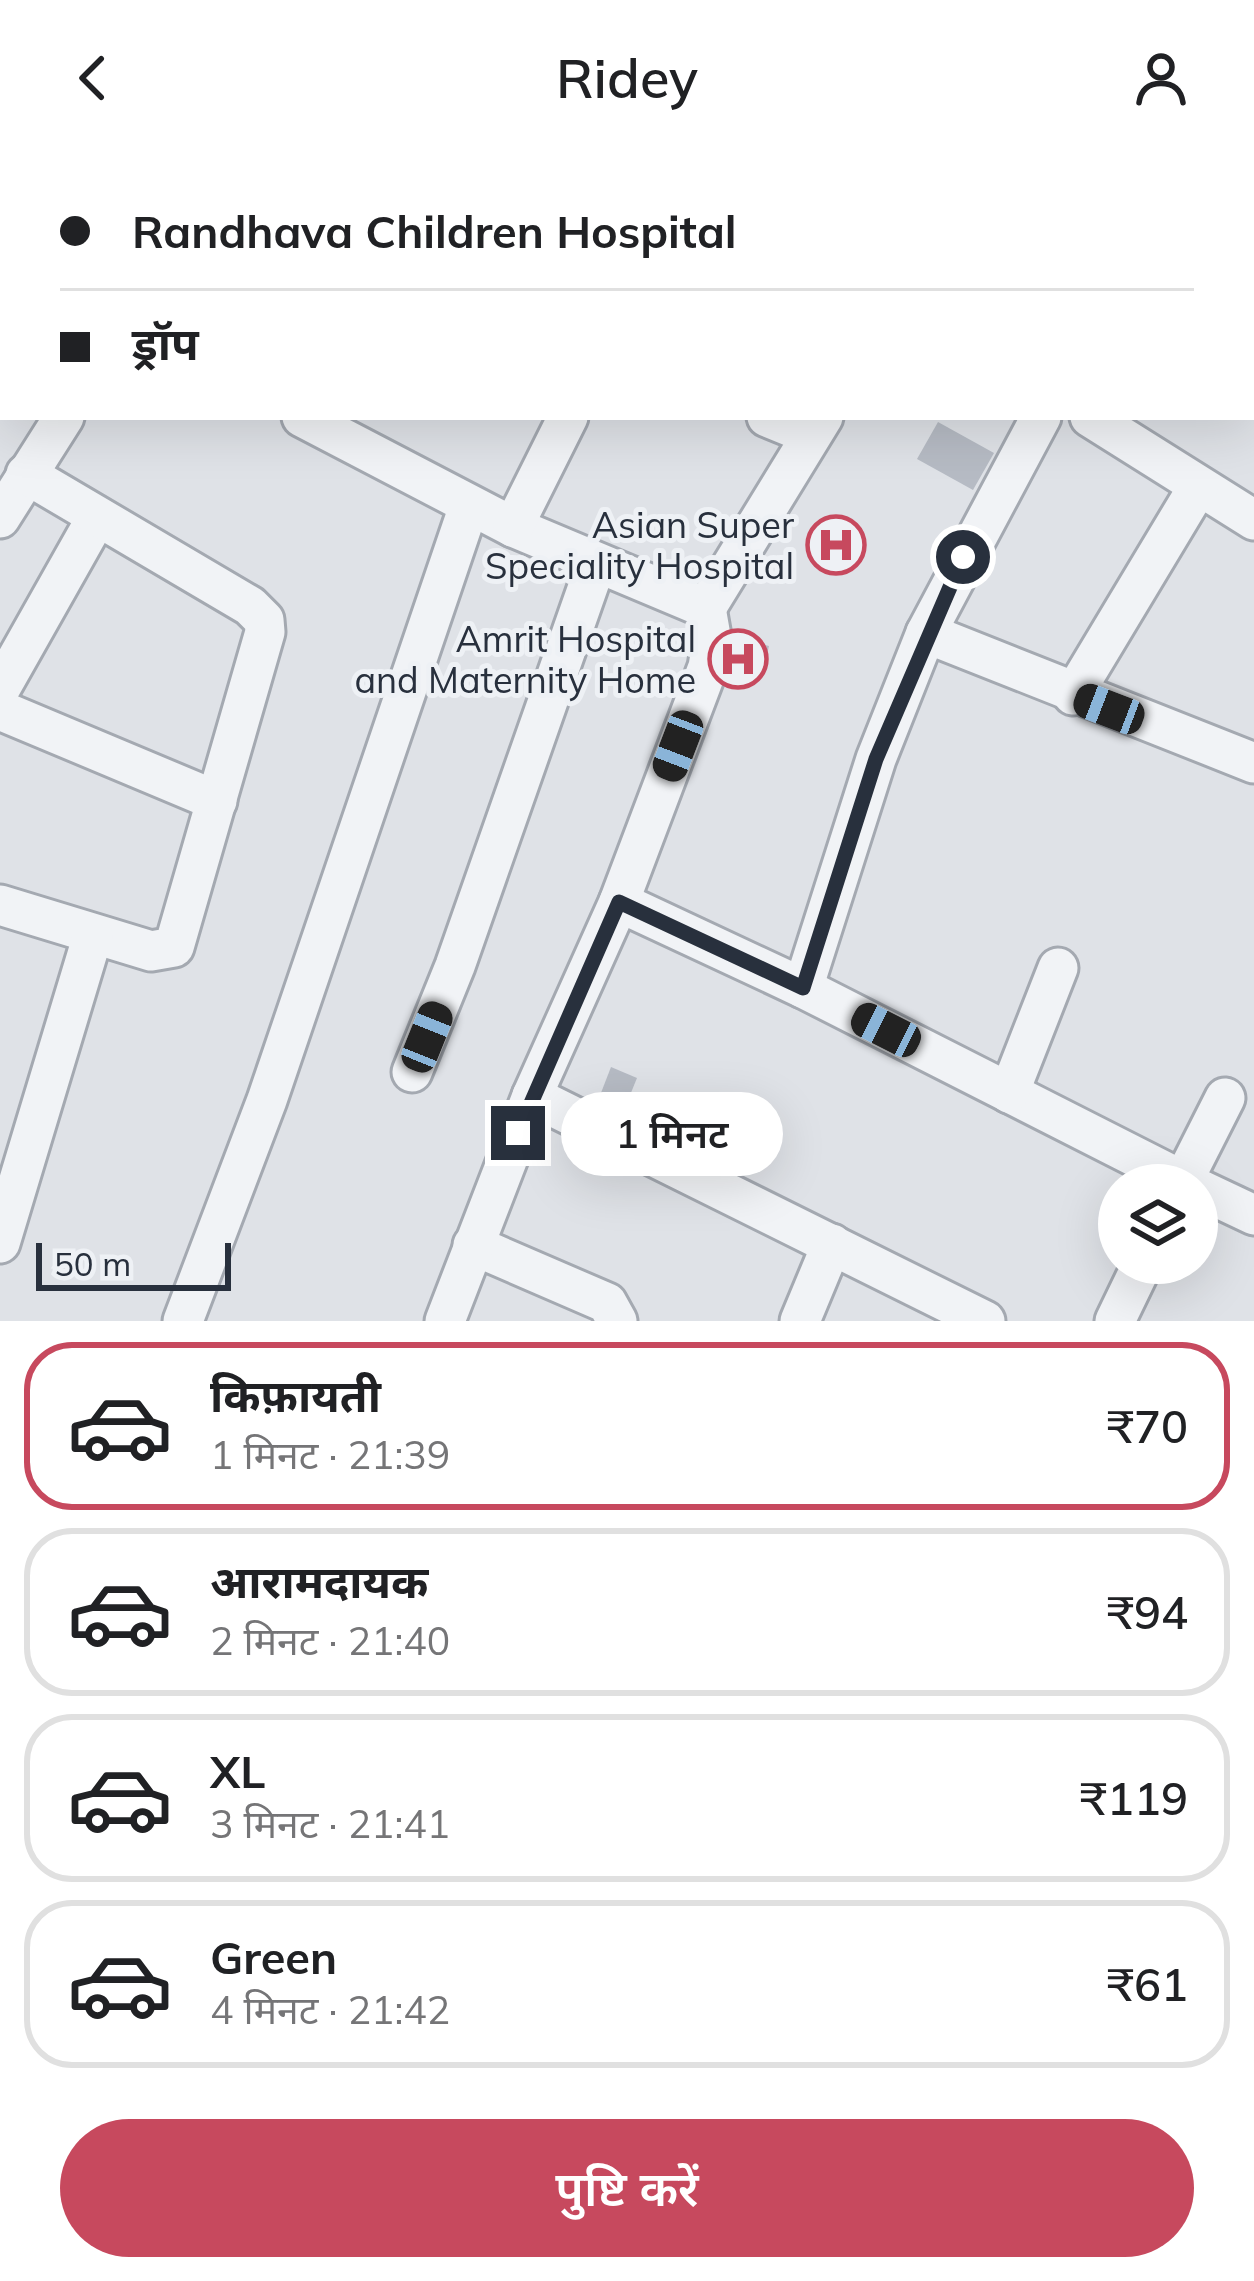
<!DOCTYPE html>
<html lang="hi">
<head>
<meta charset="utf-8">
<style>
	body { margin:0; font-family:Mulish,"Noto Sans Devanagari",sans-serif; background:#f2f2f2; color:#202124; height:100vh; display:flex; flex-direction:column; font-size:45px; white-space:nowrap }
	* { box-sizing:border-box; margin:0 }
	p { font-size:39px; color:#757577 }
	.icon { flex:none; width:66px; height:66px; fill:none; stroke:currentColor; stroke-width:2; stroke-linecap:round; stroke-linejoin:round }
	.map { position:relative; height:1165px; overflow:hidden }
	.details { display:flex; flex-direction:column; background:#fff; flex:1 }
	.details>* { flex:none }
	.guide { position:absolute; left:0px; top:0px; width:1254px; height:264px; box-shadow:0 12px 48px #0002; display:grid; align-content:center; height:264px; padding:0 60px; background:#fff }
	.tools { position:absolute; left:1098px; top:1008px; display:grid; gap:24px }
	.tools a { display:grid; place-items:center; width:120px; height:120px; border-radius:50%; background:#fff; box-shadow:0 12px 48px #0002; font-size:60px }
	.scale { position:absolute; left:36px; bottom:30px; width:195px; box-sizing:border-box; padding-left:12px; border:6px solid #28303d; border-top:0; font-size:33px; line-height:42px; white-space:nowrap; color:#28303d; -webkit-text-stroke:9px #eef1f5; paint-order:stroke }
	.end { position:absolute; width:54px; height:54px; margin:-27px; border:15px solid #28303d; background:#fff; box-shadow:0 0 0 6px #fff }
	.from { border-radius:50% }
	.bubble { position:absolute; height:84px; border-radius:42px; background:#fff; box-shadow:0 12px 48px #0002; font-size:39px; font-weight:600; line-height:84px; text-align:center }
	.car { position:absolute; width:36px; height:72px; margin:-36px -18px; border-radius:15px; box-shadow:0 0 9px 3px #0007; background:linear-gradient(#222 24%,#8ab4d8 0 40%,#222 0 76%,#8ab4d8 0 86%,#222 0) }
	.guide b { display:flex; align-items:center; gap:42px; height:114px; font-size:45px }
	.guide b+b { border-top:3px solid #e0e0e0 }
	.guide i { width:30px; height:30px; background:#202124 }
	ul { padding:21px 0 0; list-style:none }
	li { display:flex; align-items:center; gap:36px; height:168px; margin:0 24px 18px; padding:0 36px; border:6px solid #e0e0e0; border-radius:48px }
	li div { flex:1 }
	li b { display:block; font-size:45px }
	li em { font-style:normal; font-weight:600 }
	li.on { border-color:#c7495e }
	li>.icon { width:108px; height:108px; stroke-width:1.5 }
	.primary-button { display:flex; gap:24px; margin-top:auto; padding:24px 60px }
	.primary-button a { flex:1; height:138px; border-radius:72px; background:#c7495e; color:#fff; font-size:48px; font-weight:600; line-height:138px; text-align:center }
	header { display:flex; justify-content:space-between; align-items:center; height:156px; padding:0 60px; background:#fff; font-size:54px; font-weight:600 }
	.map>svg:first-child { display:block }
	.building { fill:#b6bbc4 }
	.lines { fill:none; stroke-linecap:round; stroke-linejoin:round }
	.minor-casing { stroke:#a4a9b1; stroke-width:45 }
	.minor { stroke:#f1f3f6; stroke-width:39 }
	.route { stroke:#28303d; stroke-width:15 }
	.labels { text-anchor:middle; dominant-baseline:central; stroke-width:10; stroke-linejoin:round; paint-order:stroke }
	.poi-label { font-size:36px; fill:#28303d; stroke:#eef1f5; text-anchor:end }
</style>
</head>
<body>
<header><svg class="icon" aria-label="back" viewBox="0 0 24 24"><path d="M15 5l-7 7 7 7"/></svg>Ridey<svg class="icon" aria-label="person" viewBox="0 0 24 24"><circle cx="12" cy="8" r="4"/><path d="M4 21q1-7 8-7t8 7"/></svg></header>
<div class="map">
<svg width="1254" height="1165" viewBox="0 0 1254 1165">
	<rect width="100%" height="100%" fill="#dfe2e7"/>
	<g class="building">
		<polygon points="938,266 994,297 973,334 917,303"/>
		<polygon points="842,363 864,376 841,412 819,399"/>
		<polygon points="722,479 769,490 762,520 715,509"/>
		<polygon points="611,911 637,922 617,971 592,960"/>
	</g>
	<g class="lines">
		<g class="minor-casing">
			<g id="minor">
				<polyline points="676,0 681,3"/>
				<polyline points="1016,0 1021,3"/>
				<polyline points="1100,0 1105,3"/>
				<polyline points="217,3 218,0"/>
				<polyline points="526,3 527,0"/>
				<polyline points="1251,92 1254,93"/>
				<polyline points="1251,139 1254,141"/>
				<polyline points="302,261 513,371 706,452 823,261"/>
				<polyline points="767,261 811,279"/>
				<polyline points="1090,261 1254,364"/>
				<polyline points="0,362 64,261"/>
				<polyline points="513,371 568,261"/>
				<polyline points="926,477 1254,607"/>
				<polyline points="0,533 97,361"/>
				<polyline points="1073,539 1198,331"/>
				<polyline points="0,554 217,645"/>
				<polyline points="619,746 803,832 1191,1029"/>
				<polyline points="0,749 151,795 174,791 265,476 264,464 250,450 26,318"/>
				<polyline points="803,832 876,603 926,477 1041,261"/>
				<polyline points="412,916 455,810 596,408"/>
				<polyline points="1009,937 1058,812"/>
				<polyline points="532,940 985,1165"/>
				<polyline points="1181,1029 1225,942"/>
				<polyline points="1197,1032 1254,1059"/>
				<polyline points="0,1087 93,779"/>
				<polyline points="473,1089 607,1147 617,1165"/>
				<polyline points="183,1165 267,944 469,350"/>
				<polyline points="445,1165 532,940 619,746 708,511 712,486 706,452"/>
				<polyline points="800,1165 832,1088"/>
				<polyline points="1115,1165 1143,1107"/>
			</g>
		</g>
		<use href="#minor" class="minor"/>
	</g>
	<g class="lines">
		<polyline class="route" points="518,977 619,746 803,832 876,603 963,401"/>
	</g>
	<defs>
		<g id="hospital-ring" transform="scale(3)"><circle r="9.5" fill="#eef1f5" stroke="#c7495e" stroke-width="1.5"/><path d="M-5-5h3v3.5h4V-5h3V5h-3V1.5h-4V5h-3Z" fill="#c7495e"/></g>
	</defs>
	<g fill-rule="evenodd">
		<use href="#hospital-ring" x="836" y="389"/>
		<use href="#hospital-ring" x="738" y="503"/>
	</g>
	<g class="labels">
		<g class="poi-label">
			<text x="794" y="368">Asian Super<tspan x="794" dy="41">Speciality Hospital</tspan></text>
			<text x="696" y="482">Amrit Hospital<tspan x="696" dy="41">and Maternity Home</tspan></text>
		</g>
	</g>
</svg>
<div class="tools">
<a><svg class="icon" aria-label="layers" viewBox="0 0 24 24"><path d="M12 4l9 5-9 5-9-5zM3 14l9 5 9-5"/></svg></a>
</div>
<div class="scale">50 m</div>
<i class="end from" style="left:963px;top:401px"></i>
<i class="end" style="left:518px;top:977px"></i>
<div class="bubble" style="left:561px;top:936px;width:222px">1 मिनट</div>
<i class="car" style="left:1109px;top:553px;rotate:291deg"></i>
<i class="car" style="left:678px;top:590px;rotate:201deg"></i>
<i class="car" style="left:886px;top:874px;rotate:297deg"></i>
<i class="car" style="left:427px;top:881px;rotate:22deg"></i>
<div class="guide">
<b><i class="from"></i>Randhava Children Hospital</b>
<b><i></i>ड्रॉप</b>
</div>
</div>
<section class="details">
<ul>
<li class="on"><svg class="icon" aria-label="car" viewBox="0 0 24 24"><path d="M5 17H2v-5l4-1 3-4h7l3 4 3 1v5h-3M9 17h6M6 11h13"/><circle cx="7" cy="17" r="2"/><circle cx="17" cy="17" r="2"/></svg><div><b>किफ़ायती</b><p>1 मिनट · 21:39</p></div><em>₹70</em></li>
<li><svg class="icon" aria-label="car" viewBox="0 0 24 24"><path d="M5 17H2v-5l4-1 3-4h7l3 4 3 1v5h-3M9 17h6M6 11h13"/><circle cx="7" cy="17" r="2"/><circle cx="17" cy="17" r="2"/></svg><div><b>आरामदायक</b><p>2 मिनट · 21:40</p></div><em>₹94</em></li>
<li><svg class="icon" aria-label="car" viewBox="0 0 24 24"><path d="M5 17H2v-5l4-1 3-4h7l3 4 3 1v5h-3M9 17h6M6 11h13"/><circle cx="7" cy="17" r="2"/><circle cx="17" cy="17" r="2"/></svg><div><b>XL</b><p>3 मिनट · 21:41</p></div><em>₹119</em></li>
<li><svg class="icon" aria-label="car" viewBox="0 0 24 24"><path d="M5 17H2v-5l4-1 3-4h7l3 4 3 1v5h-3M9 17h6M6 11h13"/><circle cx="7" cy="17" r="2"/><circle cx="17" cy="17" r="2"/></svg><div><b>Green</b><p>4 मिनट · 21:42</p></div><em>₹61</em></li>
</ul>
<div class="primary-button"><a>पुष्टि करें</a></div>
</section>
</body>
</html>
